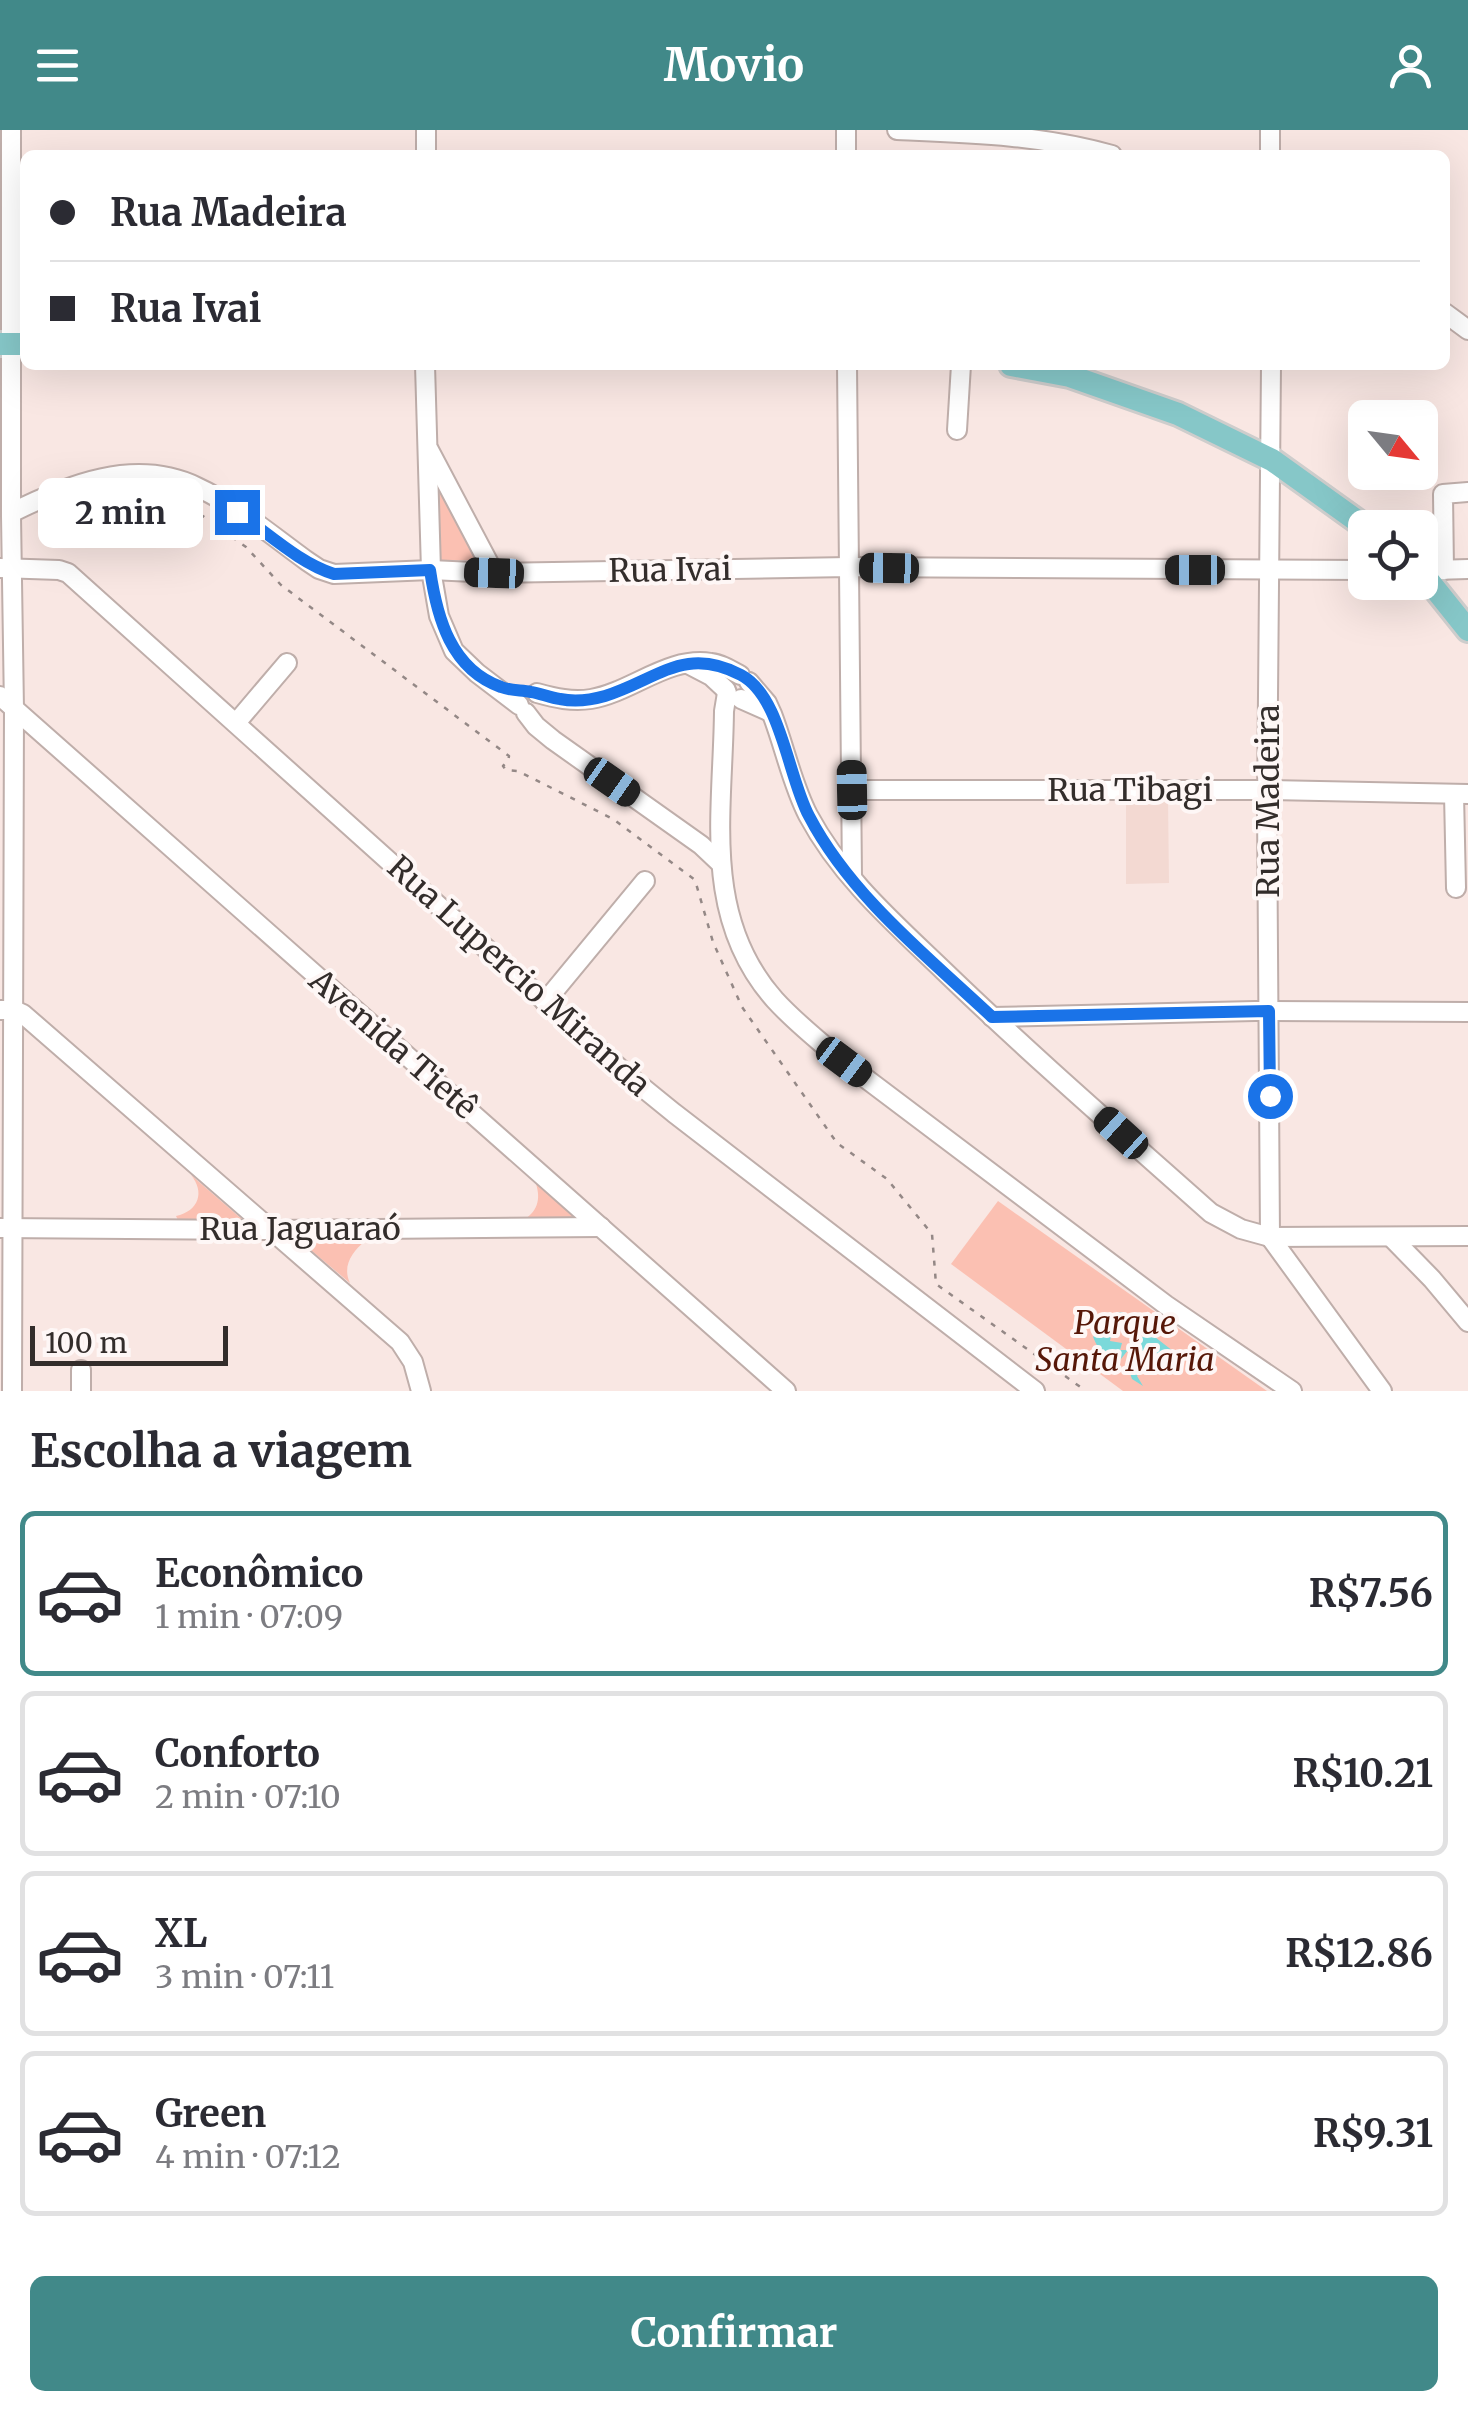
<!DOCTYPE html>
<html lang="pt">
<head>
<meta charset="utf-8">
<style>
	body { margin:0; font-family:Merriweather,serif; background:#f2f2f3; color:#2b2b33; height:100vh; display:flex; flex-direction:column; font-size:38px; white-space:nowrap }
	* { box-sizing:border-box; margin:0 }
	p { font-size:32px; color:#7c7c81 }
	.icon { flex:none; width:55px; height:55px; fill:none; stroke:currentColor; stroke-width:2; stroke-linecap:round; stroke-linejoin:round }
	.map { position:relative; height:1261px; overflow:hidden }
	.side { display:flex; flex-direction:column; background:#fff; flex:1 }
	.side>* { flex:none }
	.guide { position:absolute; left:20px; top:20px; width:1430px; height:220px; border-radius:15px; box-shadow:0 10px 40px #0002; display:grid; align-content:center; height:220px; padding:0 30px; background:#fff }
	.needle { width:65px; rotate:119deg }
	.fabs { position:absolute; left:1348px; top:270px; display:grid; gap:20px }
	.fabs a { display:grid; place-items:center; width:90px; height:90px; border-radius:15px; background:#fff; box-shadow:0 10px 40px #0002; font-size:50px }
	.scale { position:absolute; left:30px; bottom:25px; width:198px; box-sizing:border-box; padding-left:10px; border:5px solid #332d2b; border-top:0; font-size:28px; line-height:35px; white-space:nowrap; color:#332d2b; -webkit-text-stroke:8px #fef7f6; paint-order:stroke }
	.end { position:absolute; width:45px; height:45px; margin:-22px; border:12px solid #1a73e8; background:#fff; box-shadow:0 0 0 5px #fff }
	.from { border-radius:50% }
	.bubble { position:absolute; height:70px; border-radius:15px; background:#fff; box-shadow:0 10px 40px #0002; font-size:32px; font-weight:700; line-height:70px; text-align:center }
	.car { position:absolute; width:30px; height:60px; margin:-30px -15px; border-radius:12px; box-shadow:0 0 8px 2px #0007; background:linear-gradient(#222 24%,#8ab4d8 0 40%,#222 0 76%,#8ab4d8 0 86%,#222 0) }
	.guide b { display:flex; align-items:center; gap:35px; height:95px; font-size:38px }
	.guide b+b { border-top:2px solid #e1e1e2 }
	.guide i { width:25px; height:25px; background:#2b2b33 }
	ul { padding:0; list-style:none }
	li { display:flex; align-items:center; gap:30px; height:165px; margin:0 20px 15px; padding:0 10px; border:5px solid #e1e1e2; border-radius:15px }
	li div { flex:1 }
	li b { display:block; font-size:38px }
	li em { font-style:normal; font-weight:700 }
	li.on { border-color:#418989 }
	li>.icon { width:90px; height:90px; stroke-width:1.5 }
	h2 { padding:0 30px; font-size:45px; line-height:120px }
	.primary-button { display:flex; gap:20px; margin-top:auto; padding:20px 30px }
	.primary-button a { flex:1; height:115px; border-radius:15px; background:#418989; color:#fff; font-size:40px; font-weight:700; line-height:115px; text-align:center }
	header { display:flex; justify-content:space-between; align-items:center; height:130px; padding:0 30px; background:#418989; color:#fff; font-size:45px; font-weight:700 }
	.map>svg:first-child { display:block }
	.built { fill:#f3d9d2 }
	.green { fill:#fbc0b2 }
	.water { fill:#7bd9da }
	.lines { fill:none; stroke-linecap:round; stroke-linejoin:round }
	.minor-casing { stroke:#bfaeaa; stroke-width:22 }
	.major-casing { stroke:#cecdcc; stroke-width:28 }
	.path { stroke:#948886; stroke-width:2.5; stroke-dasharray:5 8; stroke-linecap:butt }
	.minor { stroke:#fff; stroke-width:18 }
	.major { stroke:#86c7c8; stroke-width:22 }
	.route { stroke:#1a73e8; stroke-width:12 }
	.labels { text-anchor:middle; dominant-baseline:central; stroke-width:8; stroke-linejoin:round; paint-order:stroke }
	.street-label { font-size:32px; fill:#332d2b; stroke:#fef7f6 }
	.park-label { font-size:32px; font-style:italic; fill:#561708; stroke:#fef7f6 }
</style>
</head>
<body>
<header><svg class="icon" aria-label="menu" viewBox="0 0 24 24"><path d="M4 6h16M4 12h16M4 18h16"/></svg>Movio<svg class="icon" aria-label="person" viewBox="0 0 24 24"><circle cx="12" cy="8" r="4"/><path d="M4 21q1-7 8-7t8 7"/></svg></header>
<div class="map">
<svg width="1468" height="1261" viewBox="0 0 1468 1261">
	<rect width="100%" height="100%" fill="#f9e7e3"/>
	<polygon class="built" points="1168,668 1169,753 1126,754 1126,669"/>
	<g class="green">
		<polygon points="430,329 478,430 431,431"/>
		<path d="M191 1045 244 1091 179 1092 176 1086C199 1081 205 1062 191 1045Z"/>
		<path d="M535 1051 576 1087 524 1090C539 1080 541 1067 535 1051Z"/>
		<polygon points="998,1071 1267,1261 1123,1261 951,1134"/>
		<path d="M300 1111H365C352 1122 342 1136 350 1153Z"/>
	</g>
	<g class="water">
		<path d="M1123 1182 1143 1197 1140 1203 1129 1192 1116 1204 1111 1206 1110 1211 1122 1213 1120 1220H1128L1117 1234C1105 1232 1098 1218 1093 1207L1109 1184Z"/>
		<polygon points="1151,1204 1173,1221 1167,1230 1158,1223 1148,1230 1137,1246 1143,1256 1132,1249 1126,1232 1143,1206"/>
	</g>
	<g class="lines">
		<g class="minor-casing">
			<g id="minor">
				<polyline points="11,0 11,386 14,579 12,1261"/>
				<polyline points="846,0 846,25"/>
				<path d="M897 0C969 3 1042 5 1112 25"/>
				<polyline points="1270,0 1270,25"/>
				<polyline points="426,25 426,0"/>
				<polyline points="1445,183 1468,200"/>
				<polyline points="425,235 431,440 439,486 454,521 477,543 519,575"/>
				<polyline points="847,235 852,748"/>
				<polyline points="957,300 961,235"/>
				<polyline points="429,320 494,443"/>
				<path d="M11 383C67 355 135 327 197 357 236 375 271 405 307 431L319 439 334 444 431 440 494 443 849 437 1365 440"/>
				<polyline points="0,438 59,440 68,443 626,944 674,983 1035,1261"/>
				<polyline points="1434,440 1468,439"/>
				<polyline points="1444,440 1443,364 1468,362"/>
				<polyline points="688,534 711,546 726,560"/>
				<path d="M749 552 767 573 772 584C785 618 792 654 808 685 841 747 894 793 944 841 1030 924 1121 1003 1211 1083L1241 1099 1270 1107 1468 1106"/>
				<path d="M537 563C555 568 572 572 591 569 632 562 668 526 711 533 721 534 731 540 740 545"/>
				<path d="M727 563 724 581C723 682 701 787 775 870 796 893 820 912 844 932L1166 1175 1292 1261"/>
				<polyline points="0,566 786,1261"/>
				<polyline points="741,569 768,581"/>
				<polyline points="526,583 536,596 553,610 701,715 719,732"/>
				<polyline points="236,593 287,533"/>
				<polyline points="852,660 1267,660 1468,664"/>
				<polyline points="1454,664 1456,758"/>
				<polyline points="545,872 645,751"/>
				<polyline points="0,880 14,880 23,884 400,1212 413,1232 421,1261"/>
				<polyline points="992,887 1255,881 1468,882"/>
				<polyline points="0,1098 269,1100 601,1097"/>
				<polyline points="1270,1107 1267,676 1271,235"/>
				<polyline points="1270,1107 1382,1261"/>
				<polyline points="1391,1107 1432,1149 1468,1192"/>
				<polyline points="81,1240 81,1261"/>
			</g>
		</g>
		<g class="major-casing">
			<g id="major">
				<polyline points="0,214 25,214"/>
				<polyline points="1011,235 1070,246 1178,284 1272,330 1367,398"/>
				<polyline points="1420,440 1468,500"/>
			</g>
		</g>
		<polyline class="path" points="179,369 246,417 281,455 509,626 508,631 503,636 506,640 518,641 613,689 695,750 713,812 742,877 837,1013 887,1049 932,1104 936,1154 1086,1261"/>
		<use href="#minor" class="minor"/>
		<use href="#major" class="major"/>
	</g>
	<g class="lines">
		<path class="route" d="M237 382C268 403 299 433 334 444L430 440C437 488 451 539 501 557 511 561 521 560 531 562 540 563 550 568 560 569 575 572 591 570 605 566 657 550 684 515 741 545 781 566 788 647 809 686 850 765 928 827 992 887L1269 881 1270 966"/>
	</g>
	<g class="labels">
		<g class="street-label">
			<text transform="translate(670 440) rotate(-1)">Rua Ivai</text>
			<text x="1130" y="660">Rua Tibagi</text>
			<text transform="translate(1268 671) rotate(-90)">Rua Madeira</text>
			<text transform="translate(519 846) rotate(42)">Rua Lupercio Miranda</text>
			<text transform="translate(393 914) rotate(41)">Avenida Tietê</text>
			<text x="300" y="1099">Rua Jaguaraó</text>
		</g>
		<g class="park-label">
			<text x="1125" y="1193">Parque<tspan x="1125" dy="37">Santa Maria</tspan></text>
		</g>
	</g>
</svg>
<div class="fabs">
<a><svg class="needle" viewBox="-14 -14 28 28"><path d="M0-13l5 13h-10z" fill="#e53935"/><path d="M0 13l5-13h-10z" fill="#7c7c81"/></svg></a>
<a><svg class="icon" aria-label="locate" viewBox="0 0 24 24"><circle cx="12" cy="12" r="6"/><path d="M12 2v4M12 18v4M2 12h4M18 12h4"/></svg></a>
</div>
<div class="scale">100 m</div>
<i class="end from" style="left:1270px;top:966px"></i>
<i class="end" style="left:237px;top:382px"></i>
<div class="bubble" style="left:38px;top:348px;width:165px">2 min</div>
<i class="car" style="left:889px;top:438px;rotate:271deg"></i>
<i class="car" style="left:1195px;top:440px;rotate:270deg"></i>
<i class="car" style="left:494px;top:443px;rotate:272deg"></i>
<i class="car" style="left:612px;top:652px;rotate:125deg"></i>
<i class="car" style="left:852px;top:660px;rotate:359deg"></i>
<i class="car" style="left:844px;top:932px;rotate:127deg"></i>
<i class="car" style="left:1121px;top:1003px;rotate:312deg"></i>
<div class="guide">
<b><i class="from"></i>Rua Madeira</b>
<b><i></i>Rua Ivai</b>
</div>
</div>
<section class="side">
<h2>Escolha a viagem</h2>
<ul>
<li class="on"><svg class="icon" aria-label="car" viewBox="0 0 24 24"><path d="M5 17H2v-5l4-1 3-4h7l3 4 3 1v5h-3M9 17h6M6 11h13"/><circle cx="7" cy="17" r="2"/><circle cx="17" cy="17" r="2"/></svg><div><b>Econômico</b><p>1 min · 07:09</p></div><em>R$7.56</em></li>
<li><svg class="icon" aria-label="car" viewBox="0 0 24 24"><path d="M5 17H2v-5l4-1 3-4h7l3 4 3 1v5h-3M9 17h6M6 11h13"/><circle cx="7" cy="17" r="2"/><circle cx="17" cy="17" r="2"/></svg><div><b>Conforto</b><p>2 min · 07:10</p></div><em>R$10.21</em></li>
<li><svg class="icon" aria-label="car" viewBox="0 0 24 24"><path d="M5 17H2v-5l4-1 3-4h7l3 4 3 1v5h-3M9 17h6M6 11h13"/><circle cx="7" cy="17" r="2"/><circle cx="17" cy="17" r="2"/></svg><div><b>XL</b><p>3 min · 07:11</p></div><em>R$12.86</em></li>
<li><svg class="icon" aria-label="car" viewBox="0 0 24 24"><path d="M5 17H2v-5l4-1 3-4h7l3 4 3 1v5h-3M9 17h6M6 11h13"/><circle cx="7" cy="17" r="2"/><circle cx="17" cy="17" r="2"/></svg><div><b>Green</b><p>4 min · 07:12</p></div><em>R$9.31</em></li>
</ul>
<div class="primary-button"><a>Confirmar</a></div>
</section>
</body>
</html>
